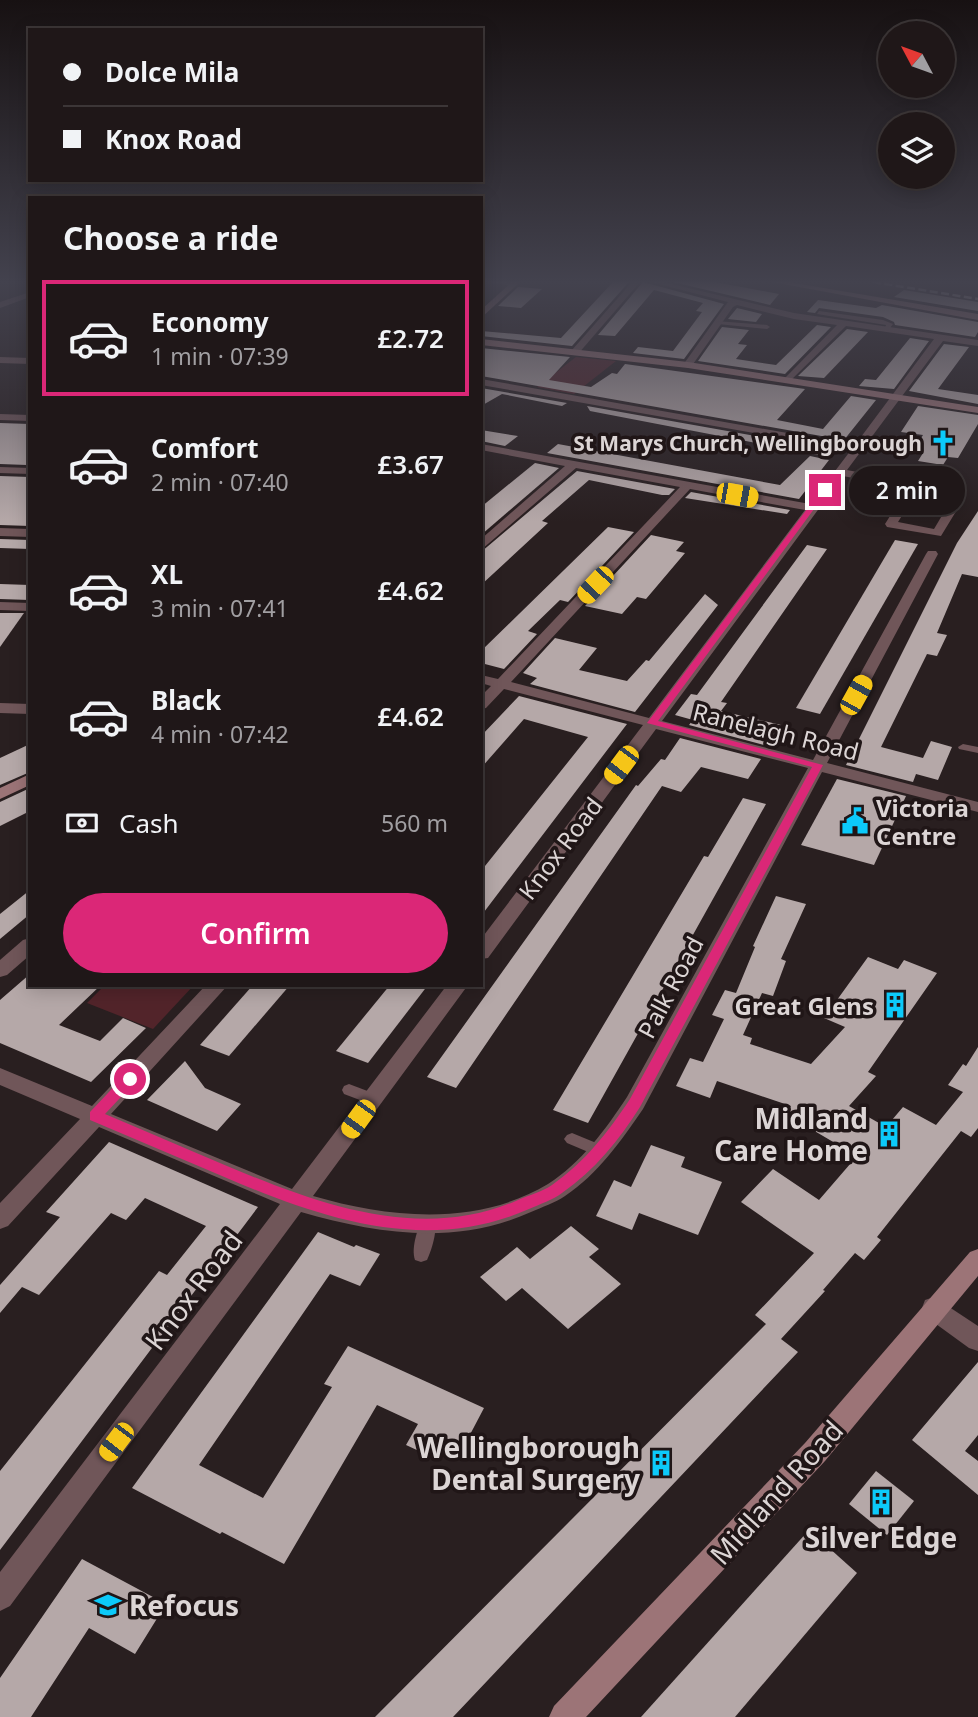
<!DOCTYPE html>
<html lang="en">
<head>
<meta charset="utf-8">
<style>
	body { margin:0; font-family:"Noto Sans",sans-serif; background:#2c2425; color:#f1f3f6; height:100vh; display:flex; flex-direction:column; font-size:26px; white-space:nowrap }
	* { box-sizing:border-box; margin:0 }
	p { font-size:23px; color:#a19fa2 }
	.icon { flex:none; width:38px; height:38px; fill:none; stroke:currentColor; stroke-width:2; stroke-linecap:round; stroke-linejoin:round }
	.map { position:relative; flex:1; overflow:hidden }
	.side { position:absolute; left:28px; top:196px; width:455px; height:791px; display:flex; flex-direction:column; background:#1f1718; border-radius:0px; box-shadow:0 4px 18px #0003,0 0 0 2px #3c3637 }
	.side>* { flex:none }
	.top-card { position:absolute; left:28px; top:28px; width:455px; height:154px; border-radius:0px; box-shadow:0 4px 18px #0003,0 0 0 2px #3c3637; display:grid; align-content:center; height:154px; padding:0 35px; background:#1f1718 }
	.needle { width:46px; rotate:311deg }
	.controls { position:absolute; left:878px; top:21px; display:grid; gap:14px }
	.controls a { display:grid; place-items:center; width:77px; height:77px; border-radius:50%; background:#1f1718; box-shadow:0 4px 18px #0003,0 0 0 2px #3c3637; font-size:35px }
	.end { position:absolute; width:32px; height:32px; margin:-16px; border:9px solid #db2777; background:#fff; box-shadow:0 0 0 4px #fff }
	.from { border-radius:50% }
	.bubble { position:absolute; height:49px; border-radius:24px; background:#1f1718; box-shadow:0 4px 18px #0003,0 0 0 2px #3c3637; font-size:23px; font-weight:600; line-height:49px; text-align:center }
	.car { position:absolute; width:21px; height:42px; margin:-21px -10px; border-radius:9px; box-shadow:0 0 5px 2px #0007; background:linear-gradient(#f5c518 24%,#345 0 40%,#f5c518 0 76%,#345 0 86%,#f5c518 0) }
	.top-card b { display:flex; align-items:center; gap:24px; height:66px; font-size:26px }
	.top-card b+b { border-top:2px solid #3c3637 }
	.top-card i { width:18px; height:18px; background:#f1f3f6 }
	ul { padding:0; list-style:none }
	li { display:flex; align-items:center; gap:21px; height:116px; margin:0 14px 10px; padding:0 21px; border:4px solid transparent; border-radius:0px }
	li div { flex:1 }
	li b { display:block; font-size:26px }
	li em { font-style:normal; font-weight:600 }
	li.selected { border-color:#db2777 }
	li>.icon { width:63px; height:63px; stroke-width:1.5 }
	h2 { padding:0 35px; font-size:32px; line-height:84px }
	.pay { display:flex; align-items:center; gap:18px; height:77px; padding:0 35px; font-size:26px }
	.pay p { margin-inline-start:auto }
	.cta { display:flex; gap:14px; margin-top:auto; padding:14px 35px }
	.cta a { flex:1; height:80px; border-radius:42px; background:#db2777; color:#fff; font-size:28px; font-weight:600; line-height:80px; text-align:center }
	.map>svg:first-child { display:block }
	.green { fill:#52242a }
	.building { fill:#b5a8a8 }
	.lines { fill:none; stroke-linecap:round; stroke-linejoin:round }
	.lane { fill:#705659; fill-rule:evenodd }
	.street { fill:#705659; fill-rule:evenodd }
	.secondary { fill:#9c7477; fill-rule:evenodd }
	.rail { stroke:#c6bfbf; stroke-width:2.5; stroke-dasharray:8 3.5; stroke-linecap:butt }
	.route { fill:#db2777 }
	.labels { text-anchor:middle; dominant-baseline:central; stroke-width:7; stroke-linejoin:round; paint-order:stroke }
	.far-poi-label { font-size:21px; font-weight:bold; fill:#dcd5d5; stroke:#201617; text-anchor:end }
	.street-label { font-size:24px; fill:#dcd5d5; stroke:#201617 }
	.poi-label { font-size:24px; font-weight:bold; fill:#dcd5d5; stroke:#201617; text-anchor:start }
	.near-poi-label { font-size:28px; font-weight:bold; fill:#dcd5d5; stroke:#201617; text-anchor:end }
	.near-street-label { font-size:28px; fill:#dcd5d5; stroke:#201617 }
</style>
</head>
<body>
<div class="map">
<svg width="978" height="1717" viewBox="0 0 978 1717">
	<rect width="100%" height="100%" fill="#291f20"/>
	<g class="green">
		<polygon points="576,357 616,361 574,394 537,387"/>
		<polygon points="105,985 194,985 153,1029 87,1003"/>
	</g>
	<g class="building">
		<polygon points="613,282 629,282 572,346 481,336 481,331 561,338"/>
		<polygon points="643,282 724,304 684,359 633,353 638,347 673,351 702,312 696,311 703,303 654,290 615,336 598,335"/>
		<polygon points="673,282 715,282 779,294 770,305"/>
		<polygon points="518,287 542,289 521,308 498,306"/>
		<polygon points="904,290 978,302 978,311 894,297"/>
		<polygon points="818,300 876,308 882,305 978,322 978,332 975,337 895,325 894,322 883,317 819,308 815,313 807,312"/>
		<polygon points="737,308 762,314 756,322 728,319"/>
		<polygon points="817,325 831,327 785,374 698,361 722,327 749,330 738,344 747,345 736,359 776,365"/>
		<polygon points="847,329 868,332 824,378 798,376"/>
		<polygon points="910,338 929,341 894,389 859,386 865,379 876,380"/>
		<polygon points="944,344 969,347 938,389 978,395 978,404 909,391"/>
		<polygon points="481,348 570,357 549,380 591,387 612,373 617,374 625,364 805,389 777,420 823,429 851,396 876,400 844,440 481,376"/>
		<polygon points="481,388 567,403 562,406 502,394 481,406"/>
		<polygon points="587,406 835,450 829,457 590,411"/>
		<polygon points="918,406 978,415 978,424 958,458 948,457 943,465 918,461 923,453 913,451 923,435 901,432"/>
		<polygon points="0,423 30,424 30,463 27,465 0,464"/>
		<polygon points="481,430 518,436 505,446 481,441"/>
		<polygon points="558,444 780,485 810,456 829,460 799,499 547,453"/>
		<polygon points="535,463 559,468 481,535 481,507"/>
		<polygon points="577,471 675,489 669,495 662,495 589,480 542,521 548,523 481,585 481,552"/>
		<polygon points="0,476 30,477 30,526 0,525"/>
		<polygon points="691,492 790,510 787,514 685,498"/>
		<polygon points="978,511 978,577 962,574 937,633 947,635 937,656 927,654 881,747 923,758 931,741 952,747 938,780 916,774 913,782 846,765 957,543"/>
		<polygon points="608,527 634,532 568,602 560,600 528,631 537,634 504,669 481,663 481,651"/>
		<polygon points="651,535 684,542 676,551 685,553 646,599 637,597 622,614 585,606"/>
		<polygon points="0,539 30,540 30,549 0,548"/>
		<polygon points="895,540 918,544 820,714 796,708"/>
		<polygon points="807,545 827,549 721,702 727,703 721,711 781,725 768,746 689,725 693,720 675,715 691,694 697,695"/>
		<polygon points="0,584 30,585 30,600 0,599"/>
		<polygon points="705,594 718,605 635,712 530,684 537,678 523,673 555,638 597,648 579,670 627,681 646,660 649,661"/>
		<polygon points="0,613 24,613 0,647"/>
		<polygon points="519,696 627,724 481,916 481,871 588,737 524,719 481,768 481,736"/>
		<polygon points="680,738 761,759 748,779 701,767 681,792 662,786 456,1088 427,1077 636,785 638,786 661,759 665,760"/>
		<polygon points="30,744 30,772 0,785 0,758"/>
		<polygon points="837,779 906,796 874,865 801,845"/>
		<polygon points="30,788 30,811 0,826 0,802"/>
		<polygon points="743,798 766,804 588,1123 553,1110 704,856 708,857"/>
		<polygon points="30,890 30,914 0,939 0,914"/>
		<polygon points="776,896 806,904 781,959 786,961 773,996 762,993 743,1035 752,1038 750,1044 811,1064 845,1027 824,1018 868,957 898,969 904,960 937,973 868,1072 876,1076 849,1106 886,1127 903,1107 936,1125 963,1092 948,1085 963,1064 966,1066 978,1047 978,1128 971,1137 961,1131 877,1237 881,1240 864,1260 855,1253 823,1290 825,1291 781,1339 798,1352 453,1717 375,1717 766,1324 755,1315 814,1253 741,1202 773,1169 819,1200 857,1156 784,1113 791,1106 717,1081 710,1098 676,1086 690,1058 703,1062 724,1019 712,1015 725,990 736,993 755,947 753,946"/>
		<polygon points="30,974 30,985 101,985 59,1025 100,1041 123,1018 146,1028 91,1082 0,1043 0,1000"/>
		<polygon points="253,985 290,985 229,1056 200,1045"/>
		<polygon points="390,985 428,985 368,1063 336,1051"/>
		<polygon points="185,1061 205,1088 241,1104 217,1131 147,1100"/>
		<polygon points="109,1142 258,1207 0,1550 0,1471 159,1271 167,1275 206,1226 145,1198 126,1220 111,1213 39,1295 22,1287 0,1313 0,1285 60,1217 46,1212"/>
		<polygon points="651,1145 685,1157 681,1167 722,1182 698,1235 639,1213 632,1230 596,1216 614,1180 631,1187"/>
		<polygon points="571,1226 599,1249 589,1257 621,1284 568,1329 522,1288 506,1301 480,1277 517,1247 530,1259"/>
		<polygon points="318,1232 354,1247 356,1245 380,1254 360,1286 330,1274 199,1465 263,1498 332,1387 324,1384 348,1346 484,1408 464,1446 444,1437 432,1457 406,1445 418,1424 377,1405 284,1564 222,1532 220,1534 132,1488"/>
		<polygon points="978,1362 978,1435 965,1451 978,1461 978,1495 912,1440"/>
		<polygon points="876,1471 914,1501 887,1535 849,1504"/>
		<polygon points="809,1530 857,1573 735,1717 641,1717"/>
		<polygon points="82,1559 166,1604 135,1654 89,1628 31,1717 0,1717 0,1678"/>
	</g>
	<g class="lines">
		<g class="lane">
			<polygon points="819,311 883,320 893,324 887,332 884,330 886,325 817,314"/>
			<polygon points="716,321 767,325 770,327 767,329 718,324"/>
			<polygon points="963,744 978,747 978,753 959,749 958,747"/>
			<polygon points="349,1084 378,1095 380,1099 378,1103 373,1105 344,1094 342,1090 344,1086"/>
			<polygon points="572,1133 606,1147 608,1151 606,1155 600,1157 567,1143 564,1139 567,1135"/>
			<path d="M428 1217 434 1219C438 1230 432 1249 427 1260L421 1262 415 1260C411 1249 417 1230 422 1219Z"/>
		</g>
		<g class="street">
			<polygon points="488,282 514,282 518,284 514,286"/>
			<polygon points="632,282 640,282 578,354 572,354 572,350"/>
			<path d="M651 282H663L794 313 978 340V346L943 341 847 470 964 493 966 495 941 536 887 527 885 524 907 489 843 476 662 721 813 760 926 554 928 551H936L938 554 827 763 978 802V812L822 772 643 1109C621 1141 598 1174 565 1196 555 1203 542 1207 531 1212 455 1246 378 1234 301 1212L10 1606 0 1611V1572L280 1204 99 1127 8 1226 0 1229V1203L80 1119 0 1085V1068L92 1106 206 985H228L111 1114 292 1189 447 985H468L313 1196C389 1218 476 1227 548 1184 581 1163 606 1129 627 1097L808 768 656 729 488 958 481 959V939L643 725 504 689 486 708 481 709V696L491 686 481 683V675L498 679 680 487 576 468 481 550V539L565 466 481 450V444L810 504 851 450 481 385V379L855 445 934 339 846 326 788 383 783 380 785 378 837 325 794 319 737 305 733 307 691 367 688 368 683 365 728 302ZM690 489 805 510 649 718 511 682ZM918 490 953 497 934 529 898 522Z"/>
			<polygon points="30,292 30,297 0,308 0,302"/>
			<polygon points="0,357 30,358 30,364 0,363"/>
			<polygon points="0,414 30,415 30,421 0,420"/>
			<polygon points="0,467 30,468 30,474 0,473"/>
			<polygon points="0,528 30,529 30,537 0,536"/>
			<polygon points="0,602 30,603 30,611 0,610"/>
			<polygon points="0,703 30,704 30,714 0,713"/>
			<polygon points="30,938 30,955 7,975 0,977 0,960 23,940"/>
			<polygon points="934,1297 978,1326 978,1351 969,1348 925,1316 922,1308 925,1300"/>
		</g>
		<g class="secondary">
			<polygon points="512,282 520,282 481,318 481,310"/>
			<polygon points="772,282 788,282 978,314 978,320"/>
			<polygon points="481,339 688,362 978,407 978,413 688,368 481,345"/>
			<polygon points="30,774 30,785 0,799 0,788"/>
			<polygon points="978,1249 978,1276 825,1461 586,1717 549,1717 554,1706 805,1443 970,1252"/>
		</g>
		<polyline class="rail" points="873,282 978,299"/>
	</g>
	<linearGradient id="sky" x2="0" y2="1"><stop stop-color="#171112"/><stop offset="0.54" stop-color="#43424e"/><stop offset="1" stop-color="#43424e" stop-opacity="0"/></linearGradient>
	<rect width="978" height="522" fill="url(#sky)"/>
	<path class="route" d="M822 489 828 490 658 721 823 765 640 1107C619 1140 595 1170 562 1193 553 1200 540 1204 529 1209 425 1255 320 1218 222 1176 178 1157 134 1139 90 1120V1112L125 1075H135V1082L105 1114C146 1131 186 1149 227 1166 318 1204 421 1243 518 1200 529 1195 542 1192 552 1185 585 1162 608 1132 630 1099L812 767 647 723Z"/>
	<defs>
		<g id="church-bare" transform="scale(2.1)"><path d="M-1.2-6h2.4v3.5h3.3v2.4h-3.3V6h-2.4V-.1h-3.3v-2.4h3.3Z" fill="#0ccafa" stroke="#201617" stroke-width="2.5" paint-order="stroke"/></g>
		<g id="civic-bare" transform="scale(2.1)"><path d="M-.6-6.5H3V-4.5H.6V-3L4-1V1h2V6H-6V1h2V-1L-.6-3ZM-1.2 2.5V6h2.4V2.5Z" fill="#0ccafa" stroke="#201617" stroke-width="2.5" paint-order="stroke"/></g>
		<g id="building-bare" transform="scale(2.1)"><path d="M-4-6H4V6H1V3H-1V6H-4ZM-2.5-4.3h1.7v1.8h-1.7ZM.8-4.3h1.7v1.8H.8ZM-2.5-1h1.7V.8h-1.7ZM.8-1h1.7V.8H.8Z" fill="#0ccafa" stroke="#201617" stroke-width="2.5" paint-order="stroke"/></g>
		<g id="school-bare" transform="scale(2.1)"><path d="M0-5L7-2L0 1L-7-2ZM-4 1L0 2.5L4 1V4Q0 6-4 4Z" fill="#0ccafa" stroke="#201617" stroke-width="2.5" paint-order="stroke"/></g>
	</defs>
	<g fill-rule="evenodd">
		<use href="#church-bare" x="943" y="443"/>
		<use href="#civic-bare" x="855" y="821"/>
		<use href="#building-bare" x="895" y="1005"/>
		<use href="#building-bare" x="889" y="1134"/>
		<use href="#building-bare" x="661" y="1463"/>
		<use href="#building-bare" x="881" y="1502"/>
		<use href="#school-bare" x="108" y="1605"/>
	</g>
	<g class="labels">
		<g class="far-poi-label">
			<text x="922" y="443">St Marys Church, Wellingborough</text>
		</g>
		<g class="street-label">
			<text transform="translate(776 731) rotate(14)">Ranelagh Road</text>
			<text transform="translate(560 848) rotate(-53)">Knox Road</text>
			<text transform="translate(670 987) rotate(-62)">Palk Road</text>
		</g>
		<g class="poi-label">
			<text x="876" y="807">Victoria<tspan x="876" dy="28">Centre</tspan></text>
			<text x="874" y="1005" text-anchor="end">Great Glens</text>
		</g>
		<g class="near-poi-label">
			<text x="868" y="1118">Midland<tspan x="868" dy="32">Care Home</tspan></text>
			<text x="640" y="1447">Wellingborough<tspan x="640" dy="32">Dental Surgery</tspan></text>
			<text x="881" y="1537" text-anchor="middle">Silver Edge</text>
			<text x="129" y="1605" text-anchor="start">Refocus</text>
		</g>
		<g class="near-street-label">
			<text transform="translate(193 1290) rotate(-53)">Knox Road</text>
			<text transform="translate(776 1492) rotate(-48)">Midland Road</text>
		</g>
	</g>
</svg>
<div class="controls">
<a><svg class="needle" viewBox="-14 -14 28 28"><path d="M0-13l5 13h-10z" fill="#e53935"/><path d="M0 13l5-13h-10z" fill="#a19fa2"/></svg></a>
<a><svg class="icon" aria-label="layers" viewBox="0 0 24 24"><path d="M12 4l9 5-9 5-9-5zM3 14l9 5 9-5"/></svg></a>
</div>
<i class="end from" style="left:130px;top:1079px"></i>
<i class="end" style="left:825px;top:490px"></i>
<div class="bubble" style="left:849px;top:466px;width:116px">2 min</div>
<i class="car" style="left:737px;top:495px;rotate:100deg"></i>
<i class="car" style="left:595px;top:585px;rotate:223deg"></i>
<i class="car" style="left:856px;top:695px;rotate:29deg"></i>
<i class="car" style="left:621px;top:765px;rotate:217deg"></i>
<i class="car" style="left:358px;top:1119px;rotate:216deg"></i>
<i class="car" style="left:116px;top:1442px;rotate:217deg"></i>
<div class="top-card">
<b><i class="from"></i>Dolce Mila</b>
<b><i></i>Knox Road</b>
</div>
<section class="side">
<h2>Choose a ride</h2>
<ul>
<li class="selected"><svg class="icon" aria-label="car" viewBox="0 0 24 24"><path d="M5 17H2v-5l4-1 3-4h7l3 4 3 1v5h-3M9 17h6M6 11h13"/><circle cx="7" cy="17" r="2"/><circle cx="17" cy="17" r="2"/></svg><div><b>Economy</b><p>1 min · 07:39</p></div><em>£2.72</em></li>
<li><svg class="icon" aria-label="car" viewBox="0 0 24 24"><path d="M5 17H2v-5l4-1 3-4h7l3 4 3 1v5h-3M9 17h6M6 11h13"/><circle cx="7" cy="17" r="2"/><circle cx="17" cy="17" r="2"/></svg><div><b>Comfort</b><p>2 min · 07:40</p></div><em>£3.67</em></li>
<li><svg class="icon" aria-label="car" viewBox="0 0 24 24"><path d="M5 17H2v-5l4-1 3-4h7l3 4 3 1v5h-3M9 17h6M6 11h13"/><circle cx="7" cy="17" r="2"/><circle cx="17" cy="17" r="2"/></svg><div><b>XL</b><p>3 min · 07:41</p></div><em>£4.62</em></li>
<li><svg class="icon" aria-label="car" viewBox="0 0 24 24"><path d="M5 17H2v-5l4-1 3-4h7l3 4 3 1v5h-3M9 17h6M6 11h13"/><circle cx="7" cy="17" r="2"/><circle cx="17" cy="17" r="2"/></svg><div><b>Black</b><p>4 min · 07:42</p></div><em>£4.62</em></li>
</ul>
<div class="pay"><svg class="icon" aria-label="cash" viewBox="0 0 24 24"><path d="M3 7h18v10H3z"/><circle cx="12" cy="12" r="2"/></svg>Cash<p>560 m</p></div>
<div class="cta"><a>Confirm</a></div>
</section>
</div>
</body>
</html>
